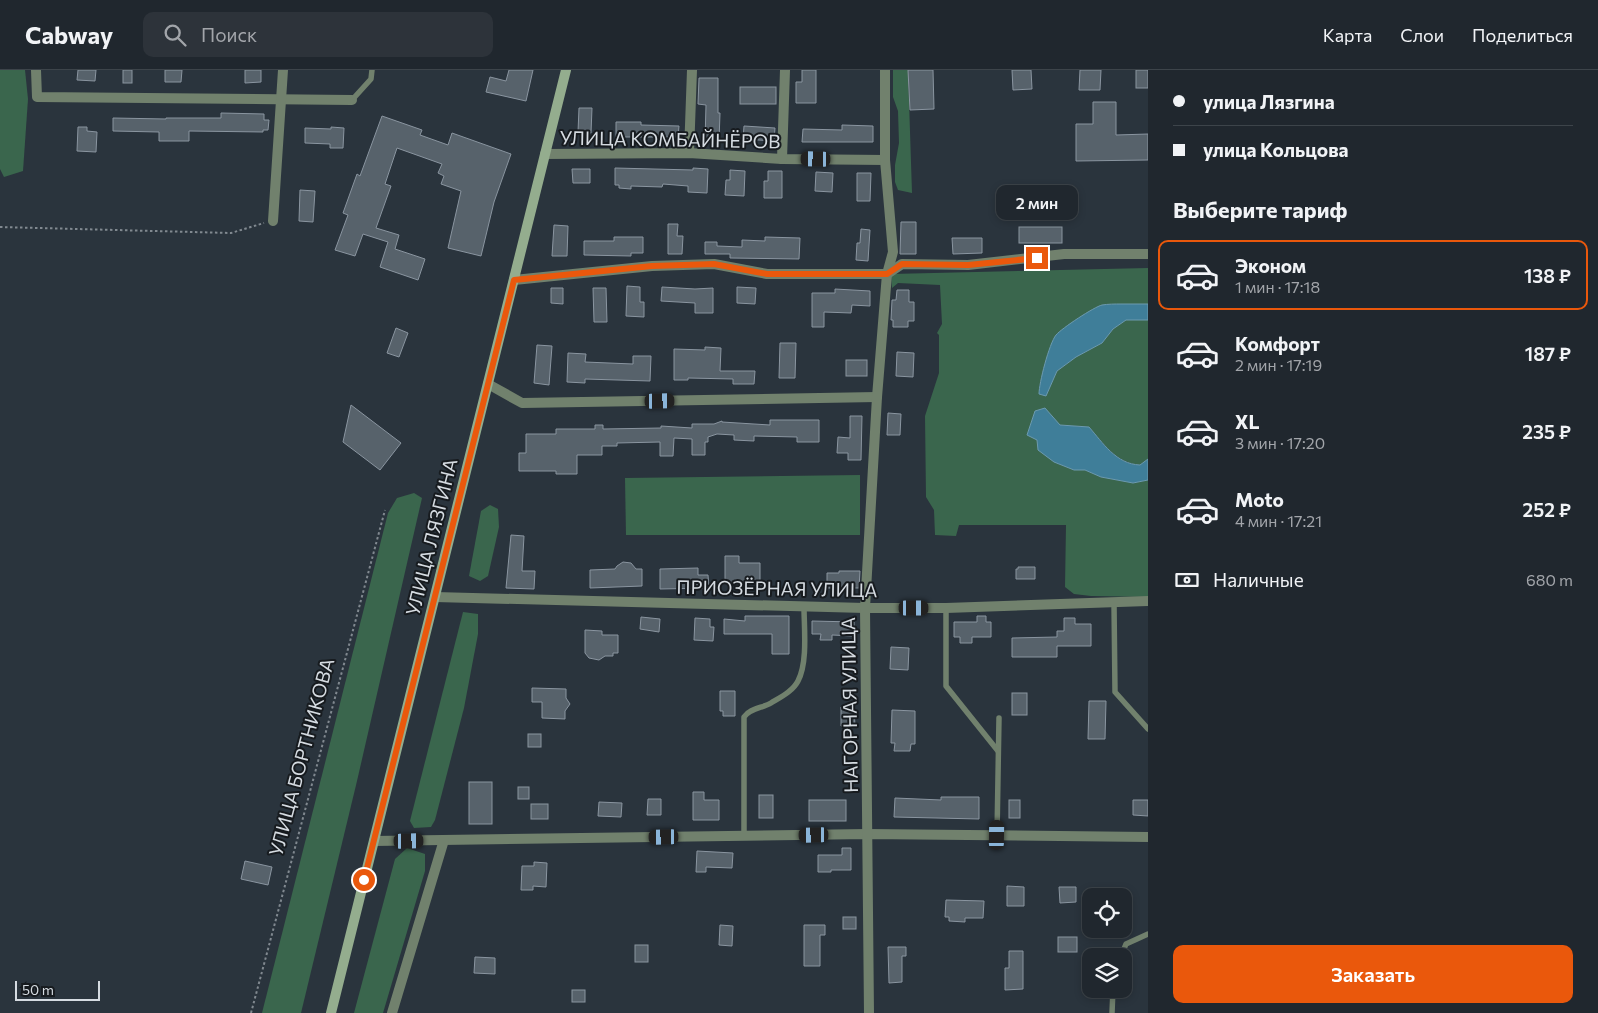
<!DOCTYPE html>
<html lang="ru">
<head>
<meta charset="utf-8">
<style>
	body { margin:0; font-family:Commissioner,sans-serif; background:#2d333a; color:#f1f3f6; height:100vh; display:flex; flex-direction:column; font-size:19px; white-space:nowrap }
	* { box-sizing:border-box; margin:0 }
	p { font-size:16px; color:#a2a5aa }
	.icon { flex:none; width:28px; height:28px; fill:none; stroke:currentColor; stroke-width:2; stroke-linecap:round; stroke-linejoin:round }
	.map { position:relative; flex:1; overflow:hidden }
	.drawer { display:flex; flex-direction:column; background:#20272e; width:450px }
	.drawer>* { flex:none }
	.guide { display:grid; align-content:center; height:110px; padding:0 25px; background:#20272e }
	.controls { position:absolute; left:1082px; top:818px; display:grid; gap:10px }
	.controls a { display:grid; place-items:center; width:50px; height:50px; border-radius:10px; background:#20272e; box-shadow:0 2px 8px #0003,0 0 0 1px #3d444a; font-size:25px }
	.scale { position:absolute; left:15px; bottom:12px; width:85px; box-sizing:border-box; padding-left:5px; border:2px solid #d5dbe1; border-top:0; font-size:14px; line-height:18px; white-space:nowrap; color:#d5dbe1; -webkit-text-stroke:4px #171b1f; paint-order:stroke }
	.end { position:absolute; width:22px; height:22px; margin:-11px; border:6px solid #ea580c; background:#fff; box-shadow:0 0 0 2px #fff }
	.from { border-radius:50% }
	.bubble { position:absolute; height:35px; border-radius:10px; background:#20272e; box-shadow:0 2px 8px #0003,0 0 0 1px #3d444a; font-size:16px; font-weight:600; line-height:35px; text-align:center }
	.car { position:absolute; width:15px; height:30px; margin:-15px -8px; border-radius:6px; box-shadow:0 0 4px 1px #0007; background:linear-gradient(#222 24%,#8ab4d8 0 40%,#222 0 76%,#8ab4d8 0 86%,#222 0) }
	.guide b { display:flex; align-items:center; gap:18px; height:48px; font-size:19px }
	.guide b+b { border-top:1px solid #3d444a }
	.guide i { width:12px; height:12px; background:#f1f3f6 }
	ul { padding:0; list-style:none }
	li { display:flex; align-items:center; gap:15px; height:70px; margin:0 10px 8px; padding:0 15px; border:2px solid transparent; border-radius:10px }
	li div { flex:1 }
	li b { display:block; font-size:19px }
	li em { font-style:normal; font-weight:600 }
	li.active { border-color:#ea580c }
	li>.icon { width:45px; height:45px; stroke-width:1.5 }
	h2 { padding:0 25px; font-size:22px; line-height:60px }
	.pay { display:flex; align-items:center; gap:12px; height:55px; padding:0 25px; font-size:19px }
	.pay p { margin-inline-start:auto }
	.primary-button { display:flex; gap:10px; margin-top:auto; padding:10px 25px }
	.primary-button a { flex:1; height:58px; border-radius:10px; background:#ea580c; color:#fff; font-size:20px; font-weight:600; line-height:58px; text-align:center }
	header { display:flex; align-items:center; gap:30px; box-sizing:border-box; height:70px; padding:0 25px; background:#20272e; border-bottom:1px solid #3d444a }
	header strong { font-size:24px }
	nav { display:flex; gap:28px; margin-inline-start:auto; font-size:18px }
	.search { width:350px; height:45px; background:#2d333a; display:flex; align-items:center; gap:12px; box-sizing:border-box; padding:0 18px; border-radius:10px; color:#a2a5aa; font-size:19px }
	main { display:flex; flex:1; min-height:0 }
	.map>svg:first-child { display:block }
	.green { fill:#3a664d }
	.water { fill:#3f7e99; stroke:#6c9aaf }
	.building { fill:#57626b; stroke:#8a95a0 }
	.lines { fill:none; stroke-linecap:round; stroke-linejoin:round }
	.path { stroke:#818990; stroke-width:2; stroke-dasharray:2.5 2.5; stroke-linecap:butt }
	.service { stroke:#71816d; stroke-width:5.5 }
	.minor { stroke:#71816d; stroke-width:10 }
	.secondary { stroke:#94ad8e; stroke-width:10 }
	.route { stroke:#ea580c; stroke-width:6 }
	.labels { text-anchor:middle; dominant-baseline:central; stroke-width:4; stroke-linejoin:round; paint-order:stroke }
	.street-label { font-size:19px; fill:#d5dbe1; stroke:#171b1f }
</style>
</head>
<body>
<header>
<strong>Cabway</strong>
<div class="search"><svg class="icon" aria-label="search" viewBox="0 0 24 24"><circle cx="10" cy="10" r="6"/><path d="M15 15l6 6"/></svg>Поиск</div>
<nav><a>Карта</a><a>Слои</a><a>Поделиться</a></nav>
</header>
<main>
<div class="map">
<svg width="1148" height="943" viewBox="0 0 1148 943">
	<rect width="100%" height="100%" fill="#2a343d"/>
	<g class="green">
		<polygon points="0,0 25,0 28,29 23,101 4,107 0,99"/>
		<polygon points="893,0 908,0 912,123 898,120 895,112 895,95 899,73 898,41 893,27"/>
		<path d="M1148 198V234H1121L1056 265 1045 294 1039 318 1046 325 1057 301 1076 287 1102 273 1113 259 1126 250H1148V389L1140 395C1116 393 1103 373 1089 357L1060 355 1037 370 1054 392 1074 400H1085L1101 407 1133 413 1148 410V527L1091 526 1074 524 1065 517 1066 455H959L956 466 935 465 934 440 926 427 925 346 939 303V265L937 263 942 254 940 215 898 213 892 218 891 204Z"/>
		<polygon points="860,405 860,465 626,465 625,408"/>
		<polygon points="414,423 422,428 357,711 301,943 262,943 388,443 397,428"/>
		<polygon points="490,435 498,439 499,457 488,506 480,511 469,506 481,441"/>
		<polygon points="463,542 478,544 478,564 464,638 435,750 431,757 414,758 410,751"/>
		<polygon points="407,778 425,784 425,801 383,943 354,943 395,789"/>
	</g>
	<g class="water">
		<path d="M1121 234H1148V250H1126L1113 259 1102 273 1076 287 1057 301 1046 326 1039 324C1039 313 1049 274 1056 265 1062 258 1094 237 1102 235 1108 234 1115 234 1121 234Z"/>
		<path d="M1045 338 1060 355 1089 357C1103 373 1116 394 1140 395L1148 389V410L1133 413 1101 407 1085 400H1074L1054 392 1038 380 1037 370 1027 365 1035 341Z"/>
	</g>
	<g class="building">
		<polygon points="78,0 96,0 95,11 77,10"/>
		<rect x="123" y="0" width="9" height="13"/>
		<polygon points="165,0 182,0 181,12 165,12"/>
		<polygon points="245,0 261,0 261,12 245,13"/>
		<polygon points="509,0 533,0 526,31 486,22 490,7 506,11"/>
		<polygon points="802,0 816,0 816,33 796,33 796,12 802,12"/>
		<polygon points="908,0 933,0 934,39 910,40"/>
		<polygon points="1012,0 1031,0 1032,19 1013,20"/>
		<polygon points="1080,0 1101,0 1100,20 1079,20"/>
		<rect x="1136" y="0" width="12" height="18"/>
		<polygon points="699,8 718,8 718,43 720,43 719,71 705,71 706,35 698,34"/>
		<rect x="740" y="17" width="36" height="17"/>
		<polygon points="1093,32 1116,32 1116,65 1148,64 1148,90 1076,91 1076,54 1093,54"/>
		<polygon points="579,38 592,38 591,63 578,62"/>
		<polygon points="221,43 264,44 264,50 269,50 268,60 263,60 263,62 189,61 189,71 159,71 159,62 113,61 113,48 166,49 166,48 221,48"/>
		<polygon points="382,46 422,60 420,65 448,75 452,63 511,84 494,132 481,186 448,178 461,121 441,114 444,106 438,103 442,94 397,78 385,114 391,116 376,158 399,165 395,179 425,189 418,210 380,197 388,172 363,164 355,186 335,180 348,145 343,143 357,104 360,106"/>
		<polygon points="616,52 641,52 641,55 679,56 678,67 616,67"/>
		<polygon points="842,55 873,56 873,72 802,72 803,59 842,60"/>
		<polygon points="744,56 775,58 774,71 743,69"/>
		<polygon points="78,57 87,57 87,61 97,62 96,82 77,81"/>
		<polygon points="331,57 344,58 343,78 330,78 330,74 305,73 305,58 331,59"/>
		<polygon points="615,98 693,100 693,98 708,99 707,123 688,122 688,116 663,114 662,117 631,116 631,119 619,118 619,115 615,115"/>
		<polygon points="572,99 590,99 590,113 573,113"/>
		<polygon points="730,100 745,101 744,126 725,125 726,110 730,110"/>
		<polygon points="768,101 782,101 782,128 764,128 764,111 768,111"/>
		<polygon points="816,102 833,103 832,122 815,121"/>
		<polygon points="857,103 871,103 870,131 857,131"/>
		<polygon points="300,120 315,121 313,152 299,151"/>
		<polygon points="901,152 916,152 916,184 900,184"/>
		<polygon points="668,154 678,154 677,166 683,166 682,184 668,184"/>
		<polygon points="554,155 568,156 567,186 552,186"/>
		<rect x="1019" y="157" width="43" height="16"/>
		<polygon points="861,159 870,160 868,191 856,190 857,173 860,173"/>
		<polygon points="614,167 643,167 643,183 631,183 631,186 584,185 584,171 614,171"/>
		<polygon points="765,167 800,168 799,189 730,188 730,184 705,184 705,172 717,172 717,176 742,177 742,170 765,171"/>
		<polygon points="952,168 982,168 982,183 953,184"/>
		<polygon points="627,216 640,217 640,232 644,232 644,247 626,246"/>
		<polygon points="662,217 695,219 713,218 713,243 695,243 695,233 661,231"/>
		<polygon points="737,217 756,218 755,234 737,233"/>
		<polygon points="551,218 563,218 563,234 551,233"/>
		<polygon points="593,218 606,218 607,252 594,252"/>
		<polygon points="835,219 870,221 870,236 852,235 851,243 824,242 824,257 812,257 812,223 835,223"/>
		<polygon points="897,220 909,220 909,232 914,232 914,251 908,251 908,257 893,257 893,250 891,250 892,230 896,230"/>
		<polygon points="396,258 408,263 399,287 387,283"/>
		<polygon points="780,273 796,273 795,308 779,308"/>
		<polygon points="537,275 552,276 549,315 534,313"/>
		<polygon points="705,277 721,278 720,301 755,301 754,314 733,314 733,309 688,308 688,310 674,310 674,279 705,280"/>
		<polygon points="897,282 914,283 913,307 896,306"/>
		<polygon points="568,283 586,284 585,292 633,294 633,286 651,286 650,311 585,309 585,313 567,312"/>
		<rect x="846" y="290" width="21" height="16"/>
		<polygon points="351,335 401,373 380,400 343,372"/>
		<polygon points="888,343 901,344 900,365 887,365"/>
		<polygon points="850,346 862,346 861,390 848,390 848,383 837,383 838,367 850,368"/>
		<polygon points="770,350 819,350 819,372 797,372 797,367 754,366 754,371 734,370 734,365 717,364 708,367 708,372 705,372 705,385 692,385 692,369 674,368 673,386 660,386 660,372 617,373 617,376 602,376 602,385 577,385 577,404 556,404 556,401 519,401 519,383 526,383 526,364 556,364 556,359 595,359 595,355 603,355 603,359 661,358 661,356 692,358 692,354 714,354 722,351 722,352 770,355"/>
		<polygon points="511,465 524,466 522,501 535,501 534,519 506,518"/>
		<polygon points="725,486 739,486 739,493 760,493 760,514 725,513"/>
		<polygon points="623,492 631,493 636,499 642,499 642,516 590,518 590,500 615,499 617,496"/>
		<polygon points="1018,497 1035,497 1035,509 1016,509 1016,499 1018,499"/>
		<polygon points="698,498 698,505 708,505 709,518 660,519 660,499"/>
		<polygon points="839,501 860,501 859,518 827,518 827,503 839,503"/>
		<polygon points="745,546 789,546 789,584 772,584 772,564 724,564 724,549 745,551"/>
		<polygon points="977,546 986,546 986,552 991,552 991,567 972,567 972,573 960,573 960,567 954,567 954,552 977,552"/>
		<polygon points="641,547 660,549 659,562 640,559"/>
		<polygon points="695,548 710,549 710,557 714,557 713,571 694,570"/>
		<polygon points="1064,548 1075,548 1075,554 1091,554 1091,576 1057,576 1057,587 1012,587 1012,568 1057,567 1057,561 1064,561"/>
		<polygon points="812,551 854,552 854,566 832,565 832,570 820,570 821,564 812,564"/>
		<polygon points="585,560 602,561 602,565 618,565 618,583 613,583 613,586 605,586 599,590 589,588 585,583"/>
		<polygon points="891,577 909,578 908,600 890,599"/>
		<polygon points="532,618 566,619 566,628 570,634 565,641 565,649 542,648 542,632 532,632"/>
		<polygon points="720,621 735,621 735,646 723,646 723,641 720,641"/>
		<rect x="1012" y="623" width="15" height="22"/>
		<polygon points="1089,631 1106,631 1105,669 1088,669"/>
		<polygon points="841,637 854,637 855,656 841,656"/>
		<polygon points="892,640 915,641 915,674 911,674 910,681 894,681 895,673 891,673"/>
		<rect x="528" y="664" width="13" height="13"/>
		<rect x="469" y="712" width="23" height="42"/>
		<rect x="518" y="717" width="11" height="12"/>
		<polygon points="693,722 704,722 704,730 719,730 719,750 693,750"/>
		<rect x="759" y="725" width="14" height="23"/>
		<polygon points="941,727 979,727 979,749 894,747 895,728 941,730"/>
		<polygon points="648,729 661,729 661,745 647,745"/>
		<rect x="809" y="730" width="37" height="21"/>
		<rect x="1009" y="730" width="11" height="18"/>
		<polygon points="1133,730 1148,730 1148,746 1133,745"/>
		<polygon points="599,732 622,733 621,747 598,746"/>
		<rect x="531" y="734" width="17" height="15"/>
		<polygon points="842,778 851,778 851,800 831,800 831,802 818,802 818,785 842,785"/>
		<polygon points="697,781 733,783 732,798 706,797 706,802 696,802"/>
		<polygon points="245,791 272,797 268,815 241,809"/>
		<polygon points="534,792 547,793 546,817 533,816 533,820 521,820 522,796 534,796"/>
		<polygon points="1007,816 1024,817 1024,836 1007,836"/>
		<polygon points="1059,817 1076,817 1076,832 1060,833"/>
		<polygon points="946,830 984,831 983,848 965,848 965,852 949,851 949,847 945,847"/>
		<rect x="843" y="847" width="13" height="12"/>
		<polygon points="720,855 733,856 732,876 719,875"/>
		<polygon points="804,855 825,855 825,865 820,865 820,896 804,896"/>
		<rect x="1058" y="867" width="19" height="15"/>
		<rect x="635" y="875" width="13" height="17"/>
		<polygon points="888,877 906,877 906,886 902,886 902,912 889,913"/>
		<polygon points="1009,881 1023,881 1023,919 1005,920 1005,898 1009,898"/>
		<polygon points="475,887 495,888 495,904 474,903"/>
		<rect x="572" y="920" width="13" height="12"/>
	</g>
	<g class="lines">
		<g class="path">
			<polyline points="0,157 231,163 264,153"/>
			<polyline points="251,943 385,440"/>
		</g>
		<g class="service">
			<polyline points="352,30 371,9 372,0"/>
			<polyline points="1114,533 1115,622 1148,659"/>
			<polyline points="946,538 946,616 998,681"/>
			<polyline points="997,765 999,648"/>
			<path d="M744 766V647C750 638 763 638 771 633 781 627 793 621 798 611 808 592 804 557 804 537"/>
			<polyline points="1121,886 1126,874 1148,864"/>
			<polyline points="1112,943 1113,919"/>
		</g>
		<g class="minor">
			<polyline points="36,0 37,27 352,30"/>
			<polyline points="689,83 692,0"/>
			<polyline points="545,84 689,83 782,89 885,90"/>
			<polyline points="782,89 785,0"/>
			<polyline points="273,151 283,0"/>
			<polyline points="514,210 652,196 714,194 767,204 887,204 902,194 968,195 1064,184 1148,184"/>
			<polyline points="488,314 522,333 877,327"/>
			<polyline points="435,527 865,538 946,538 1148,531"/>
			<polyline points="374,771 867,764 1148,767"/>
			<polyline points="392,943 444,770"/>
			<polyline points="869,943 865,538 877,327 887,204 893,182 885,90 885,0"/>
		</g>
		<polyline class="secondary" points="331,943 566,0"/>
	</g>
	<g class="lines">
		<polyline class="route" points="364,810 514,210 652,196 714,194 767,204 887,204 902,194 968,195 1037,188"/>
	</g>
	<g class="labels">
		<g class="street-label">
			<text transform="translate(670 69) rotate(1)">УЛИЦА КОМБАЙНЁРОВ</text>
			<text transform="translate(431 467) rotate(-76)">УЛИЦА ЛЯЗГИНА</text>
			<text transform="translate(777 518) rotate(1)">ПРИОЗЁРНАЯ УЛИЦА</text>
			<text transform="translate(849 635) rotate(-91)">НАГОРНАЯ УЛИЦА</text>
			<text transform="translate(301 687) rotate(-75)">УЛИЦА БОРТНИКОВА</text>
		</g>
	</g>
</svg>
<div class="controls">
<a><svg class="icon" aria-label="locate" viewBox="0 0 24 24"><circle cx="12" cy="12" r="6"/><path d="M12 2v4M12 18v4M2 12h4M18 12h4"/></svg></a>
<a><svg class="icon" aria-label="layers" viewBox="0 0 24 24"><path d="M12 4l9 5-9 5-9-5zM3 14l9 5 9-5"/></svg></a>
</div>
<div class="scale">50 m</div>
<i class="end from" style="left:364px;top:810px"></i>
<i class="end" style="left:1037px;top:188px"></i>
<div class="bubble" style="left:996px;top:115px;width:82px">2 мин</div>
<i class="car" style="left:816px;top:89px;rotate:271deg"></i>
<i class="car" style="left:660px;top:331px;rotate:89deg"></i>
<i class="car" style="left:914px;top:538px;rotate:90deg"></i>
<i class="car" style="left:814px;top:765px;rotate:269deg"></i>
<i class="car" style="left:997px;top:765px;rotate:1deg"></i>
<i class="car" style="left:664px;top:767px;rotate:269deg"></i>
<i class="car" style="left:409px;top:771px;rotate:89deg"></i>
</div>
<section class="drawer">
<div class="guide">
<b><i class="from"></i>улица Лязгина</b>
<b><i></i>улица Кольцова</b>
</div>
<h2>Выберите тариф</h2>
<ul>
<li class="active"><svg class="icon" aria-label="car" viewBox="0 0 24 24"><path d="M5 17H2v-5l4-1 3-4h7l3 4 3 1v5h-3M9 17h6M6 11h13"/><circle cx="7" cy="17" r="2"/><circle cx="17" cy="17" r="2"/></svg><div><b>Эконом</b><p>1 мин · 17:18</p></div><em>138 ₽</em></li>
<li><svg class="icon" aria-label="car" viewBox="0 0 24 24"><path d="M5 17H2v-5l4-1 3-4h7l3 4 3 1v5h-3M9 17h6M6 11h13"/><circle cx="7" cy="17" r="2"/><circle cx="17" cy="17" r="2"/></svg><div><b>Комфорт</b><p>2 мин · 17:19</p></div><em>187 ₽</em></li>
<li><svg class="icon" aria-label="car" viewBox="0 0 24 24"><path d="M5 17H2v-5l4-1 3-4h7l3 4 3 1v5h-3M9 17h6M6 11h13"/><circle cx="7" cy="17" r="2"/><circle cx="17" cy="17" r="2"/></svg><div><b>XL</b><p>3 мин · 17:20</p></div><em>235 ₽</em></li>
<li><svg class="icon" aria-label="car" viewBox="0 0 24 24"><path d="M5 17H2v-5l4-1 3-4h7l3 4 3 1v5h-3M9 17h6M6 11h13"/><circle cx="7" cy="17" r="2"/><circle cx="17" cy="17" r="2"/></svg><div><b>Moto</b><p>4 мин · 17:21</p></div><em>252 ₽</em></li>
</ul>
<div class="pay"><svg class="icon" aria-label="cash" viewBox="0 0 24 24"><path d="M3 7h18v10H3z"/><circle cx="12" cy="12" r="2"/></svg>Наличные<p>680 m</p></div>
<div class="primary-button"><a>Заказать</a></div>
</section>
</main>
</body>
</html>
